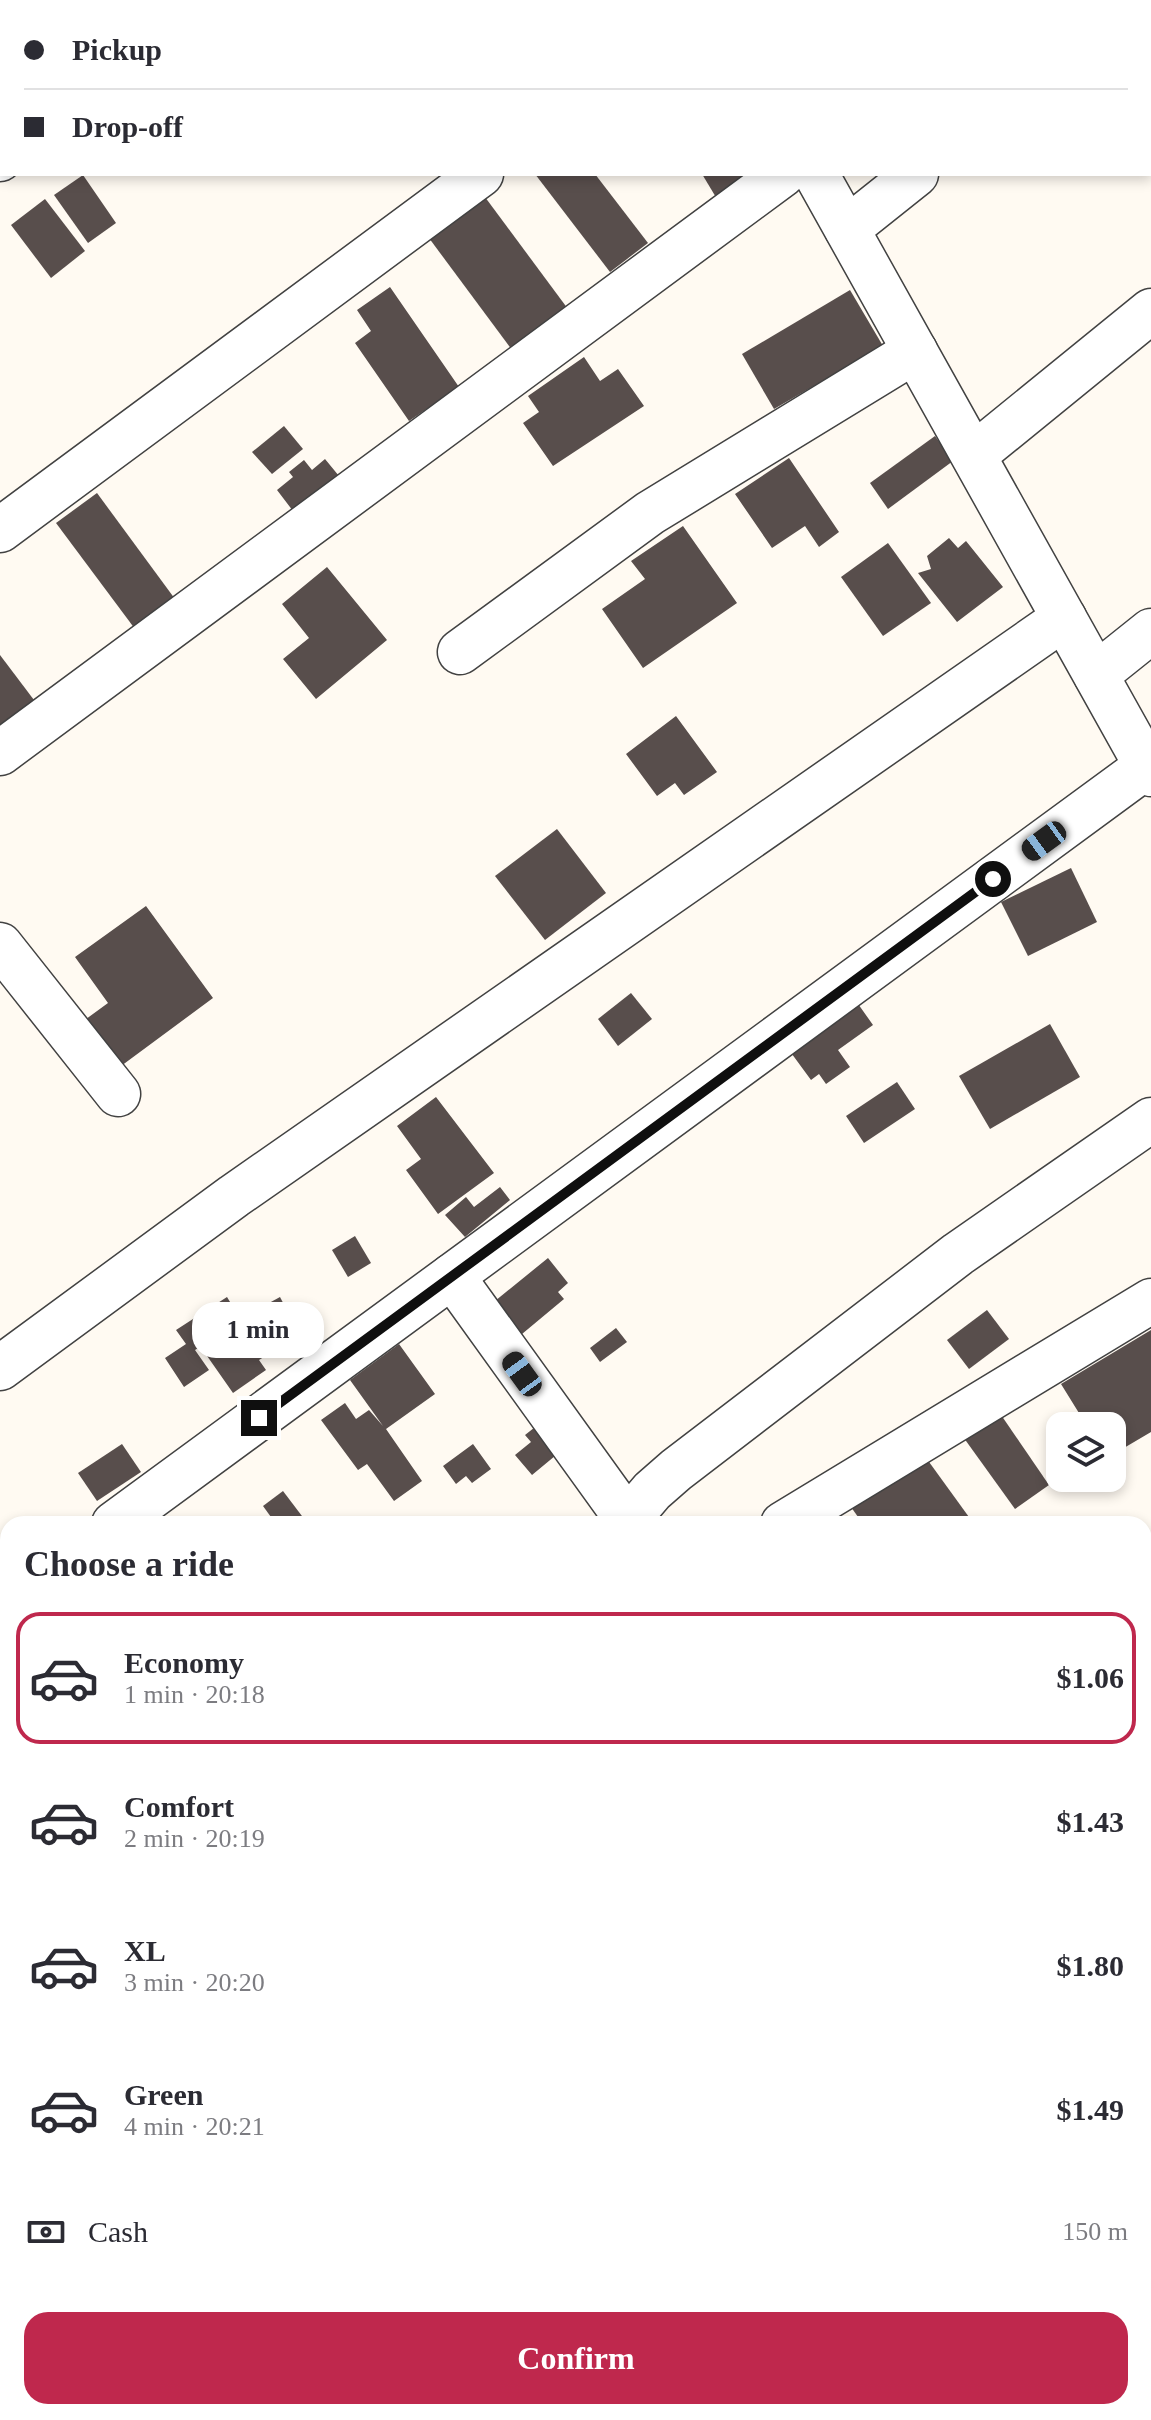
<!DOCTYPE html>
<html lang="en">
<head>
<meta charset="utf-8">
<style>
	body { margin:0; font-family:Georgia,serif; background:#f2f2f3; color:#2b2b33; height:100vh; display:flex; flex-direction:column; font-size:30px; white-space:nowrap }
	* { box-sizing:border-box; margin:0 }
	p { font-size:26px; color:#7c7c81 }
	.icon { flex:none; width:44px; height:44px; fill:none; stroke:currentColor; stroke-width:2; stroke-linecap:round; stroke-linejoin:round }
	.map { position:relative; flex:1; overflow:hidden }
	.sheet { position:absolute; left:0px; top:1516px; width:1152px; height:904px; display:flex; flex-direction:column; background:#fff; border-radius:24px 24px 0 0; box-shadow:0 4px 12px #0003 }
	.sheet>* { flex:none }
	.top-card { position:absolute; left:0px; top:0px; width:1152px; height:176px; box-shadow:0 4px 12px #0003; display:grid; align-content:center; height:176px; padding:0 24px; background:#fff }
	.buttons { position:absolute; left:1046px; top:1412px; display:grid; gap:16px }
	.buttons a { display:grid; place-items:center; width:80px; height:80px; border-radius:16px; background:#fff; box-shadow:0 4px 12px #0003; font-size:40px }
	.end { position:absolute; width:36px; height:36px; margin:-18px; border:10px solid #0f0f0f; background:#fff; box-shadow:0 0 0 4px #fff }
	.from { border-radius:50% }
	.bubble { position:absolute; height:56px; border-radius:24px; background:#fff; box-shadow:0 4px 12px #0003; font-size:26px; font-weight:700; line-height:56px; text-align:center }
	.car { position:absolute; width:24px; height:48px; margin:-24px -12px; border-radius:10px; box-shadow:0 0 6px 2px #0007; background:linear-gradient(#222 24%,#8ab4d8 0 40%,#222 0 76%,#8ab4d8 0 86%,#222 0) }
	.top-card b { display:flex; align-items:center; gap:28px; height:76px; font-size:30px }
	.top-card b+b { border-top:2px solid #e1e1e2 }
	.top-card i { width:20px; height:20px; background:#2b2b33 }
	ul { padding:0; list-style:none }
	li { display:flex; align-items:center; gap:24px; height:132px; margin:0 16px 12px; padding:0 8px; border:4px solid transparent; border-radius:24px }
	li div { flex:1 }
	li b { display:block; font-size:30px }
	li em { font-style:normal; font-weight:700 }
	li.selected { border-color:#bf284d }
	li>.icon { width:72px; height:72px; stroke-width:1.5 }
	h2 { padding:0 24px; font-size:36px; line-height:96px }
	.pay { display:flex; align-items:center; gap:20px; height:88px; padding:0 24px; font-size:30px }
	.pay p { margin-inline-start:auto }
	.cta { display:flex; gap:16px; margin-top:auto; padding:16px 24px }
	.cta a { flex:1; height:92px; border-radius:24px; background:#bf284d; color:#fff; font-size:32px; font-weight:700; line-height:92px; text-align:center }
	.map>svg:first-child { display:block }
	.building { fill:#584e4c }
	.lines { fill:none; stroke-linecap:round; stroke-linejoin:round }
	.minor-casing { stroke:#424242; stroke-width:47 }
	.minor { stroke:#fff; stroke-width:44 }
	.route { stroke:#0f0f0f; stroke-width:10 }
</style>
</head>
<body>
<div class="map">
<svg width="1151" height="2420" viewBox="0 0 1151 2420">
	<rect width="100%" height="100%" fill="#fffaf2"/>
	<g class="building">
		<polygon points="535,174 595,174 648,243 610,272"/>
		<polygon points="702,174 757,174 717,199"/>
		<polygon points="83,175 116,223 88,243 54,195"/>
		<polygon points="482,193 568,309 512,350 426,234"/>
		<polygon points="45,199 85,251 51,278 11,225"/>
		<polygon points="390,287 459,387 409,421 355,343 371,331 357,310"/>
		<polygon points="850,290 883,346 774,409 742,354"/>
		<polygon points="584,357 600,381 618,369 644,406 553,466 523,423 539,412 528,396"/>
		<polygon points="284,426 303,449 272,474 252,452"/>
		<polygon points="935,436 953,461 888,509 870,483"/>
		<polygon points="789,458 839,532 819,547 805,526 772,548 735,494"/>
		<polygon points="325,459 339,476 293,511 277,490 293,477 289,472 304,460 312,470"/>
		<polygon points="97,493 175,599 135,629 56,523"/>
		<polygon points="683,526 737,603 643,668 602,609 645,579 631,561"/>
		<polygon points="949,538 958,548 966,541 1003,587 957,622 918,573 931,569 927,556"/>
		<polygon points="888,543 931,603 883,636 841,577"/>
		<polygon points="327,567 387,640 316,699 283,659 309,638 282,604"/>
		<polygon points="0,655 37,704 0,732"/>
		<polygon points="676,716 717,772 684,795 675,783 657,796 626,754"/>
		<polygon points="557,829 606,893 545,940 495,876"/>
		<polygon points="1071,868 1097,922 1028,956 1001,902"/>
		<polygon points="146,906 213,998 117,1069 82,1022 108,1003 75,957"/>
		<polygon points="631,993 652,1019 618,1046 598,1019"/>
		<polygon points="856,1001 873,1025 838,1050 850,1067 826,1084 819,1074 811,1080 789,1050"/>
		<polygon points="1050,1024 1080,1077 990,1129 959,1076"/>
		<polygon points="897,1082 915,1109 864,1143 846,1116"/>
		<polygon points="436,1097 494,1173 438,1214 406,1170 421,1159 397,1126"/>
		<polygon points="500,1187 510,1200 465,1237 445,1215 466,1197 474,1207"/>
		<polygon points="355,1236 371,1263 348,1277 332,1250"/>
		<polygon points="548,1258 568,1283 558,1292 564,1299 522,1334 495,1301"/>
		<polygon points="227,1297 241,1320 195,1350 209,1370 184,1387 165,1358 186,1344 176,1330"/>
		<polygon points="280,1297 291,1318 265,1332 251,1313"/>
		<polygon points="987,1310 1009,1339 969,1369 947,1340"/>
		<polygon points="252,1322 275,1350 259,1360 266,1370 233,1393 205,1353"/>
		<polygon points="616,1328 627,1342 600,1362 590,1348"/>
		<polygon points="1151,1330 1151,1432 1112,1455 1112,1426 1087,1426 1061,1384"/>
		<polygon points="399,1344 435,1394 386,1429 422,1481 394,1501 367,1464 358,1470 321,1420 345,1403 356,1419 369,1410 383,1426 350,1380"/>
		<polygon points="997,1409 1049,1485 1015,1509 961,1434"/>
		<polygon points="544,1420 567,1446 532,1475 515,1455 531,1442 525,1435"/>
		<polygon points="122,1444 141,1472 97,1501 78,1473"/>
		<polygon points="473,1444 491,1469 472,1483 466,1476 456,1484 443,1466"/>
		<polygon points="924,1455 974,1524 863,1524 851,1507"/>
		<polygon points="283,1491 308,1524 276,1524 263,1506"/>
		<polygon points="0,2038 8,2064 8,2106 0,2108"/>
		<polygon points="8,2183 8,2300 0,2302 0,2186"/>
		<polygon points="1151,2192 1151,2283 1144,2282 1144,2194"/>
		<rect x="1144" y="2328" width="7" height="64"/>
		<polygon points="397,2412 481,2412 482,2420 360,2420"/>
		<polygon points="522,2412 767,2412 767,2420 523,2420"/>
	</g>
	<g class="lines">
		<g class="minor-casing">
			<g id="minor">
				<polyline points="210,2 213,0"/>
				<polyline points="713,2 716,0"/>
				<polyline points="1128,2 1130,0"/>
				<polyline points="0,159 2,157"/>
				<polyline points="816,174 1151,774"/>
				<polyline points="847,229 916,174"/>
				<polyline points="974,455 1151,311"/>
				<polyline points="0,530 481,174"/>
				<polyline points="460,652 650,513 915,351"/>
				<polyline points="1096,675 1151,631"/>
				<polyline points="0,753 783,174"/>
				<polyline points="0,945 118,1094"/>
				<polyline points="452,1276 627,1519"/>
				<polyline points="0,1368 234,1196 1064,618"/>
				<polyline points="114,1524 1147,766"/>
				<polyline points="624,1524 652,1491 676,1470 958,1254 1151,1120"/>
				<polyline points="783,1524 1151,1301"/>
				<polyline points="0,1608 8,1602"/>
				<polyline points="1144,1784 1151,1794"/>
				<polyline points="1144,1873 1151,1871"/>
				<polyline points="0,1913 8,1910"/>
				<polyline points="0,2138 8,2137"/>
				<polyline points="1144,2167 1151,2165"/>
				<polyline points="292,2412 293,2420"/>
				<polyline points="823,2412 823,2420"/>
				<polyline points="0,2420 64,2412"/>
			</g>
		</g>
		<use href="#minor" class="minor"/>
	</g>
	<g class="lines">
		<polyline class="route" points="259,1418 993,879"/>
	</g>
</svg>
<div class="buttons">
<a><svg class="icon" aria-label="layers" viewBox="0 0 24 24"><path d="M12 4l9 5-9 5-9-5zM3 14l9 5 9-5"/></svg></a>
</div>
<i class="end from" style="left:993px;top:879px"></i>
<i class="end" style="left:259px;top:1418px"></i>
<div class="bubble" style="left:192px;top:1302px;width:132px">1 min</div>
<i class="car" style="left:1044px;top:841px;rotate:234deg"></i>
<i class="car" style="left:522px;top:1374px;rotate:324deg"></i>
<div class="top-card">
<b><i class="from"></i>Pickup</b>
<b><i></i>Drop-off</b>
</div>
<section class="sheet">
<h2>Choose a ride</h2>
<ul>
<li class="selected"><svg class="icon" aria-label="car" viewBox="0 0 24 24"><path d="M5 17H2v-5l4-1 3-4h7l3 4 3 1v5h-3M9 17h6M6 11h13"/><circle cx="7" cy="17" r="2"/><circle cx="17" cy="17" r="2"/></svg><div><b>Economy</b><p>1 min · 20:18</p></div><em>$1.06</em></li>
<li><svg class="icon" aria-label="car" viewBox="0 0 24 24"><path d="M5 17H2v-5l4-1 3-4h7l3 4 3 1v5h-3M9 17h6M6 11h13"/><circle cx="7" cy="17" r="2"/><circle cx="17" cy="17" r="2"/></svg><div><b>Comfort</b><p>2 min · 20:19</p></div><em>$1.43</em></li>
<li><svg class="icon" aria-label="car" viewBox="0 0 24 24"><path d="M5 17H2v-5l4-1 3-4h7l3 4 3 1v5h-3M9 17h6M6 11h13"/><circle cx="7" cy="17" r="2"/><circle cx="17" cy="17" r="2"/></svg><div><b>XL</b><p>3 min · 20:20</p></div><em>$1.80</em></li>
<li><svg class="icon" aria-label="car" viewBox="0 0 24 24"><path d="M5 17H2v-5l4-1 3-4h7l3 4 3 1v5h-3M9 17h6M6 11h13"/><circle cx="7" cy="17" r="2"/><circle cx="17" cy="17" r="2"/></svg><div><b>Green</b><p>4 min · 20:21</p></div><em>$1.49</em></li>
</ul>
<div class="pay"><svg class="icon" aria-label="cash" viewBox="0 0 24 24"><path d="M3 7h18v10H3z"/><circle cx="12" cy="12" r="2"/></svg>Cash<p>150 m</p></div>
<div class="cta"><a>Confirm</a></div>
</section>
</div>
</body>
</html>
